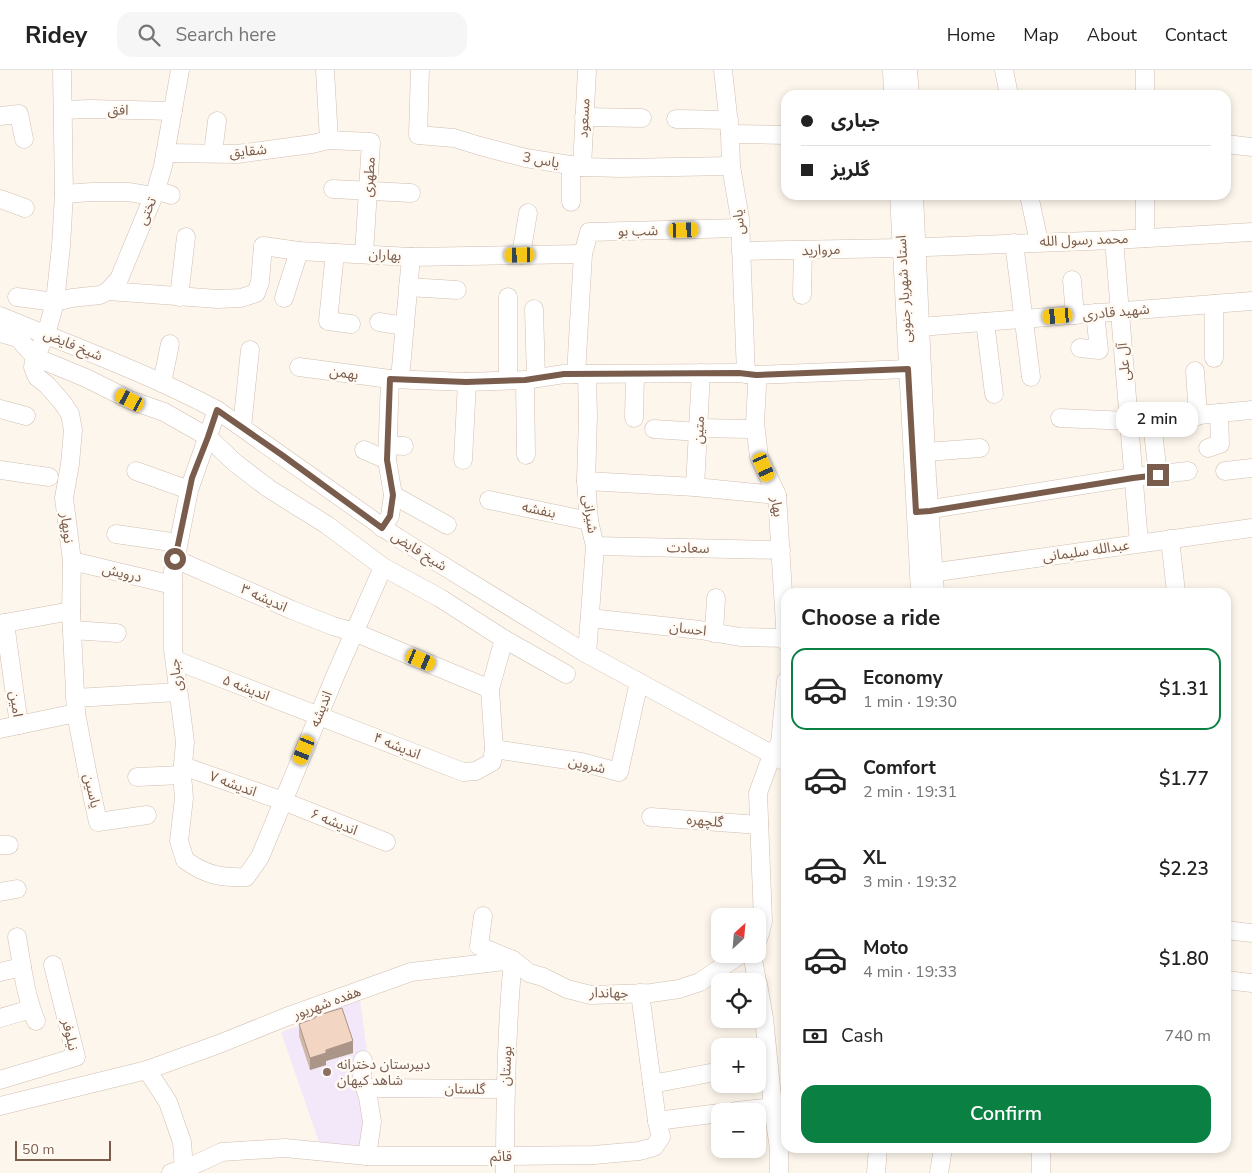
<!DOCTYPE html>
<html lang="en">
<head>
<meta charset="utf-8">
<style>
	body { margin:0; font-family:"Nunito Sans","Noto Sans Arabic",sans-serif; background:#f6f6f6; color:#222; height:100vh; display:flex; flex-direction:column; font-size:19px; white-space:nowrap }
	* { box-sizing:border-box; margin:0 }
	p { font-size:16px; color:#767676 }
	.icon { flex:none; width:28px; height:28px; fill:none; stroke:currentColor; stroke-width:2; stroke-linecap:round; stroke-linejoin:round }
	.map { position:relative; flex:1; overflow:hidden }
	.sheet { position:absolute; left:781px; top:518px; width:450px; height:565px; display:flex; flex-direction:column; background:#fff; border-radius:15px; box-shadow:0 2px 8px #0003 }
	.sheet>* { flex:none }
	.hud { position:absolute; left:781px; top:20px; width:450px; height:110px; border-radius:15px; box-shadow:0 2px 8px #0003; display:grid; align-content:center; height:110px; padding:0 20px; background:#fff }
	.needle { width:32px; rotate:26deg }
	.fabs { position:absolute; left:711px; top:838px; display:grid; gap:10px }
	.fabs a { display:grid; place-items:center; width:55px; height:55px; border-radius:10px; background:#fff; box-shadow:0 2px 8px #0003; font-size:25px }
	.scale { position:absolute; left:15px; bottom:12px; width:96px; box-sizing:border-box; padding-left:5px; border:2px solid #7a5c4d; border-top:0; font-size:14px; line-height:18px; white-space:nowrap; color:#7a5c4d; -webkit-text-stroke:4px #fffaf3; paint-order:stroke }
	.end { position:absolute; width:22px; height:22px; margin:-11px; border:6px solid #7a5c4d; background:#fff; box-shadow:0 0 0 2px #fff }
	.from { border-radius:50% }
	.bubble { position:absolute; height:35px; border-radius:15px; background:#fff; box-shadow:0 2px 8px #0003; font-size:16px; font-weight:600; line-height:35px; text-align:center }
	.car { position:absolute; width:15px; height:30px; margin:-15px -8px; border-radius:6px; box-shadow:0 0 4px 1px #0007; background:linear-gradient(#f5c518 24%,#345 0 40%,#f5c518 0 76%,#345 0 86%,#f5c518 0) }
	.hud b { display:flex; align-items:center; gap:18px; height:48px; font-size:19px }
	.hud b+b { border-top:1px solid #e0e0e0 }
	.hud i { width:12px; height:12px; background:#222 }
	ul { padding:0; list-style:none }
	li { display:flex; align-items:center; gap:15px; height:82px; margin:0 10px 8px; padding:0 10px; border:2px solid transparent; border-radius:15px }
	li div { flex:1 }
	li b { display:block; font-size:19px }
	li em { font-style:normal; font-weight:600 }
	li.on { border-color:#0b8043 }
	li>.icon { width:45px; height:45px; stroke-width:1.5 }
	h2 { padding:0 20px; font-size:22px; line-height:60px }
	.pay { display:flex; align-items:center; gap:12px; height:55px; padding:0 20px; font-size:19px }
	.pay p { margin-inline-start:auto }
	.cta { display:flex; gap:10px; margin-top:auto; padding:10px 20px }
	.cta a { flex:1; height:58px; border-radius:15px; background:#0b8043; color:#fff; font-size:20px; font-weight:600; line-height:58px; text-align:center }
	header { display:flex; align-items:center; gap:30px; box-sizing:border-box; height:70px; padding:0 25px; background:#fff; border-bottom:1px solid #e0e0e0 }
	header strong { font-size:24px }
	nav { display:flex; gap:28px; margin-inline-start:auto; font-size:18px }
	.search { width:350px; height:45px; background:#f6f6f6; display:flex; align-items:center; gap:12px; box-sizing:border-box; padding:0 18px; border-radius:15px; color:#767676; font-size:19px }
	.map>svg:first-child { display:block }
	.education { fill:#f3e8fa }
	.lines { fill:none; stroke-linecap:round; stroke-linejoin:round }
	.minor-casing { stroke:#d1beb0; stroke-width:19 }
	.minor { stroke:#fff; stroke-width:18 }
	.wall { fill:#d1b7a8 }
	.shaded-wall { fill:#aa9588 }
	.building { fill:#f3d5c3; stroke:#aa9588 }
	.route { stroke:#7a5c4d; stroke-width:6 }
	.education-dot { fill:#8d6e63; stroke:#fffaf3; stroke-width:2 }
	.labels { text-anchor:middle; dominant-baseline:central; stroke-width:5; stroke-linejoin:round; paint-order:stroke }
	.street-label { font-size:14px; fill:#7a5c4d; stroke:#fffaf3 }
	.education-label { font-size:14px; fill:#785e54; stroke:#fffaf3; text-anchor:start }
</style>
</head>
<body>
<header>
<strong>Ridey</strong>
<div class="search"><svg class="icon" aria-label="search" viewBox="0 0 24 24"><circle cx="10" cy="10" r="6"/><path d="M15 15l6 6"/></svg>Search here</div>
<nav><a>Home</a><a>Map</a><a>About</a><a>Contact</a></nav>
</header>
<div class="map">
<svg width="1252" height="1103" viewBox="0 0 1252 1103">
	<rect width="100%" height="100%" fill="#fdf6ec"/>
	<polygon class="education" points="360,929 368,988 368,1042 364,1073 359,1077 356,1077 355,1074 349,1076 319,1072 281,962 312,951 311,942"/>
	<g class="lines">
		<g class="minor-casing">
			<g id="minor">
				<polyline points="325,0 329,70"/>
				<polyline points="420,0 418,65 454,68 480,76 526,88 582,97 621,98 731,96"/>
				<polyline points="723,0 730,64 731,96 740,149 746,304"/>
				<polyline points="892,0 893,25"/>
				<polyline points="908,0 910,25"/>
				<polyline points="1004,0 1009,25"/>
				<polyline points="1145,25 1145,0"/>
				<polyline points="63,40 90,39 173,41"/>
				<polyline points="0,46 19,44 24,69"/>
				<polyline points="584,47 642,48"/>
				<polyline points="676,49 729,50"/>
				<polyline points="730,64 786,65"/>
				<polyline points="1226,74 1252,77"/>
				<polyline points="165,83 237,84 312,74 329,70 371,72 364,184"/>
				<polyline points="213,83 217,51"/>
				<polyline points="582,97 587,0"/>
				<polyline points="333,119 411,123"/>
				<polyline points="156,120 171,125"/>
				<polyline points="64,124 92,122 128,122 153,126"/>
				<polyline points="899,125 920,522"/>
				<polyline points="914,125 927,407 935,522"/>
				<polyline points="1029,125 1039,172"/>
				<polyline points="1145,125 1145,168"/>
				<polyline points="0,129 25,138"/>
				<polyline points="571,132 571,95"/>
				<polyline points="1114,170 1139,473"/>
				<polyline points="1014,173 1031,307"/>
				<polyline points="741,181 901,178 1114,170 1252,162"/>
				<polyline points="335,183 328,251 351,254"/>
				<polyline points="521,185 528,143"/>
				<polyline points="1072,210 1075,245"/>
				<polyline points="408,217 457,220"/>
				<polyline points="108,221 218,229 241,228 256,223 260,212 263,176 299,181 411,187 583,184"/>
				<polyline points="802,225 803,180"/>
				<polyline points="17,227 55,232 61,176 64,124 62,0"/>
				<polyline points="179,227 186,167"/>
				<polyline points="508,227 508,310"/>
				<polyline points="284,228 299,181"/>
				<polyline points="534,239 536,308"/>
				<path d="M0 246C73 276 147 303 217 340L398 468 587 584 786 692"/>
				<polyline points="379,252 405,256"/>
				<polyline points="985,252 994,324"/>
				<polyline points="920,257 1252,231"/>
				<polyline points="0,263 18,268 35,287 86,308 130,330 164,342 208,367 234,392 268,418 327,455 383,497 440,528 504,569 566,604"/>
				<polyline points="1080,278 1099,280 1095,243"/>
				<polyline points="1214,288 1214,234"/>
				<polyline points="299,297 390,309 467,312 525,310 564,304 739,303 756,305 908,299"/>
				<polyline points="1195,301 1198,346"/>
				<polyline points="576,304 583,184 589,162 740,158"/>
				<polyline points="756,305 757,316 755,353 759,387 777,425 786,572"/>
				<polyline points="400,309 411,187"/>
				<polyline points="525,310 526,385"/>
				<polyline points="162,313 170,274"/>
				<polyline points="0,339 26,346"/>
				<path d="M217 340 189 420 173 502V579L185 672 182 705 184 728 179 771 185 790C206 805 220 808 246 807L260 787 336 604 383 497"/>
				<polyline points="1151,344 1158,405"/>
				<polyline points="1188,346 1252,340"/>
				<polyline points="634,348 635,304"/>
				<polyline points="1060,348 1129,351"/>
				<polyline points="242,357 250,280"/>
				<polyline points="699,358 748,359"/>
				<polyline points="654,359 699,362"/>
				<polyline points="388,375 404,376"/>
				<polyline points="1208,378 1220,374 1219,343"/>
				<polyline points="364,380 387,390"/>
				<polyline points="916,380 926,382 980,378"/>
				<polyline points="463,390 467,312"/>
				<polyline points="0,400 49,407"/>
				<polyline points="136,401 189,420"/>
				<polyline points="1225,401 1252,398"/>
				<polyline points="586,411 695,417 777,425"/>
				<polyline points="695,417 701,303"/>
				<polyline points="393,425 447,455"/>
				<polyline points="489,430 589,451"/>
				<polyline points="919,441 1133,407 1188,401"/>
				<polyline points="382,458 390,446 393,425 387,390 390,309"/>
				<polyline points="116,464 178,473"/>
				<polyline points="1170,469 1176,522"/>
				<polyline points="595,476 781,480"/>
				<polyline points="175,489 292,540 333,556 354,562 490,619"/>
				<polyline points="72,491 173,515"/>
				<polyline points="923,504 1252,458"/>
				<polyline points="590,548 700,560 740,567 786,568"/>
				<polyline points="5,553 19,655"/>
				<polyline points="0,554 71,541"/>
				<polyline points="72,560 117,563"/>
				<polyline points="714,563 716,528"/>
				<polyline points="587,584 595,476 589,451 586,411 588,346 587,304"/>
				<polyline points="175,590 463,702 476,701 492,692 494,679 490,619 504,569"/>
				<polyline points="75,628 178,622"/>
				<polyline points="0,659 76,643"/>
				<polyline points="494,679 581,692 619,702 639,612"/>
				<polyline points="183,696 283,731 386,772"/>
				<polyline points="137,707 182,705"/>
				<polyline points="147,745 98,752 88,706 76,643 71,541 72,491 64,428 70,394 73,360 70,344 62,332 47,315 37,307 33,297 35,287 46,265 55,232 72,228 100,225 108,221 119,209 156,120 163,96 180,0"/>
				<polyline points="651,747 759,755"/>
				<polyline points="0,775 9,775"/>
				<polyline points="0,822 17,819"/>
				<polyline points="483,846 479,876 513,890 529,903 543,907 567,919 591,925 651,923 679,919 700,912 741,884"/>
				<polyline points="1226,860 1252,863"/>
				<path d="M17 867C22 895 25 925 36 951"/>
				<polyline points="758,869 760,863 763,851 758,723 772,685 780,673 786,611"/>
				<polyline points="750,884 753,889 757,911"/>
				<polyline points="0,902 22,897"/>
				<polyline points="1226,910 1252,913"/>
				<polyline points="758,914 764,948 773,1037 779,1079 779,1103"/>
				<polyline points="0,948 31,939"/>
				<polyline points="363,990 362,1009 368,1027 372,1052 367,1086"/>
				<polyline points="147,1000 168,1032 182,1072 184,1099"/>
				<polyline points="0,1010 76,987 53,895"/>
				<polyline points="652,1014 710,1003"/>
				<polyline points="365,1018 505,1019"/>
				<path d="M0 1036 147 1000 219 974 286 947 411 902 513 890C506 961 505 1032 505 1103"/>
				<polyline points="736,1041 773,1037 786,1037"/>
				<polyline points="657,1051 720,1043"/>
				<polyline points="171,1103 194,1095 222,1082 285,1078 367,1086 505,1086 594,1085 639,1081 654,1077 661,1067 657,1051 640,923"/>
				<polyline points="876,1103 878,1078"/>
				<polyline points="939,1103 943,1078"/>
				<polyline points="1041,1103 1041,1078"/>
			</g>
		</g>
		<use href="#minor" class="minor"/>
	</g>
	<polygon class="wall" points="315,948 353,983 326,991 326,995 310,1000 299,966 299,954"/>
	<polygon class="shaded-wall" points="353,971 353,983 326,991 326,995 310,1000 310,988 326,980"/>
	<polygon class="building" points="342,938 353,971 326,980 326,983 310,988 299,954 315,948 316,946"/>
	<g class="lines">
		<polyline class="route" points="175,489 192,408 208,367 217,340 282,385 382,458 390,446 393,425 387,390 390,309 466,312 525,310 564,304 739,303 756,305 908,299 916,442 930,441 1133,408 1158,405"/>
	</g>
	<circle class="education-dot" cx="327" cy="1002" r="5"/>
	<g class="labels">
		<g class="street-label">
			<text transform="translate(118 40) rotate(2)">افق</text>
			<text transform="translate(584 48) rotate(-87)">مسعود</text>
			<text transform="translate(248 81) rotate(-5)">شقایق</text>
			<text transform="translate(541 90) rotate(10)">یاس 3</text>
			<text transform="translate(369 107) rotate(-86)">مطهری</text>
			<text transform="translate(147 141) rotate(-67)">تختی</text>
			<text transform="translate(739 152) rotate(-95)">یاس</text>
			<text transform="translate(638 161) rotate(-1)">شب بو</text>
			<text transform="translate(1084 170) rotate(-2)">محمد رسول الله</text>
			<text transform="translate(821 180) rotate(-2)">مروارید</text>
			<text transform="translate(385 185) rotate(3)">بهاران</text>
			<text transform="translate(904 219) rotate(-93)">استاد شهریار جنوبی</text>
			<text transform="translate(1116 242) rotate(-5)">شهید قادری</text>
			<text transform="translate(73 275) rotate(22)">شیخ فایض</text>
			<text transform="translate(1124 292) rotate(-95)">آل علی</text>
			<text transform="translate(344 303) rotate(8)">بهمن</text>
			<text transform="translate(699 360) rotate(-87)">متین</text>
			<text transform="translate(777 437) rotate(82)">بهار</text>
			<text transform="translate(539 440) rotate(12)">بنفشه</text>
			<text transform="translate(590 444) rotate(82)">شیرانی</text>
			<text transform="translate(67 458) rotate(83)">نوبهار</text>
			<text transform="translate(688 478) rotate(1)">سعادت</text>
			<text transform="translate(419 481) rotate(32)">شیخ فایض</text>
			<text transform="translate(1086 481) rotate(-8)">عبدالله سلیمانی</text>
			<text transform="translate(122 503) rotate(13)">درویش</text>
			<text transform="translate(264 528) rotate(24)">اندیشه ۳</text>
			<text transform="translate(688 559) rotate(7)">احسان</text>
			<text transform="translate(176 605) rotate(-97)">جباری</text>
			<text transform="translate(246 618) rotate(21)">اندیشه ۵</text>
			<text transform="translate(16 634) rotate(82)">امین</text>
			<text transform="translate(321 639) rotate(-68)">اندیشه</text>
			<text transform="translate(397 676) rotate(22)">اندیشه ۴</text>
			<text transform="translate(587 695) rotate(13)">شروین</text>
			<text transform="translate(233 714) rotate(20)">اندیشه ۷</text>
			<text transform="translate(92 721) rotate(77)">یاسین</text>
			<text transform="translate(705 751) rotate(5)">گلچهره</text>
			<text transform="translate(334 752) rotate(22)">اندیشه ۶</text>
			<text transform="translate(609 923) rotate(1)">جهاندار</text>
			<text transform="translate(327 933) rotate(-20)">هفده شهریور</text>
			<text transform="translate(70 965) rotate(77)">نیلوفر</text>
			<text transform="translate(506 996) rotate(-87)">بوستان</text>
			<text transform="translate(465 1019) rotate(1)">گلستان</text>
			<text x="501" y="1086">قائم</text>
		</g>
		<g class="education-label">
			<text x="337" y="994">دبیرستان دخترانه<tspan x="337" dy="16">شاهد کیهان</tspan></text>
		</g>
	</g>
</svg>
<div class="fabs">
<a><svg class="needle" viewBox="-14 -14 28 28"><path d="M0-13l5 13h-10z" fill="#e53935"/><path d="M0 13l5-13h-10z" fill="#767676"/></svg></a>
<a><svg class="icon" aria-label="locate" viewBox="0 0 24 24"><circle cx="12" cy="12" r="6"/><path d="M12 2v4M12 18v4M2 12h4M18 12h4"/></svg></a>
<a>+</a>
<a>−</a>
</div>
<div class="scale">50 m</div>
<i class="end from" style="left:175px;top:489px"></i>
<i class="end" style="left:1158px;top:405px"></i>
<div class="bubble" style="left:1116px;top:332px;width:82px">2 min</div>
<i class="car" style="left:684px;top:160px;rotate:88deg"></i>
<i class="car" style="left:520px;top:185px;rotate:269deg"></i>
<i class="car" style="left:1058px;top:246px;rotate:265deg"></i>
<i class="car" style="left:130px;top:330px;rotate:297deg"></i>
<i class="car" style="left:764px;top:397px;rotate:156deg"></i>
<i class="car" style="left:421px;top:590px;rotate:113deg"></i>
<i class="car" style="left:304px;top:680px;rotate:202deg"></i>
<div class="hud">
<b><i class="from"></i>جباری</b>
<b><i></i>گلریز</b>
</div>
<section class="sheet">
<h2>Choose a ride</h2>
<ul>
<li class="on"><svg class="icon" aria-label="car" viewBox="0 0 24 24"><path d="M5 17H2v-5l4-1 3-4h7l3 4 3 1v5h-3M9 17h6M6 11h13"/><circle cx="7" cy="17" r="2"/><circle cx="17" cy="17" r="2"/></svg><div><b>Economy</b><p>1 min · 19:30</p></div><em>$1.31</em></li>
<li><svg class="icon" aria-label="car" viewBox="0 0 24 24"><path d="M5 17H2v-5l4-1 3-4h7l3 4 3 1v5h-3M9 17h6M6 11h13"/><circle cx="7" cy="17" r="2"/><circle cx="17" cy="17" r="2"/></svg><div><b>Comfort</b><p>2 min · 19:31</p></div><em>$1.77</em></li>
<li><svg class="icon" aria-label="car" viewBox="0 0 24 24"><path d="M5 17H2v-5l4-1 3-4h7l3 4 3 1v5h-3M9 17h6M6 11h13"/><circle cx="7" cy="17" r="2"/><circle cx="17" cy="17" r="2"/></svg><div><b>XL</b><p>3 min · 19:32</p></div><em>$2.23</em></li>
<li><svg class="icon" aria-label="car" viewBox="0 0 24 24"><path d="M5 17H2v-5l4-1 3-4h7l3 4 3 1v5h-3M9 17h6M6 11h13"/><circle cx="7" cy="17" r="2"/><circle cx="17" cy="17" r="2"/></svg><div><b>Moto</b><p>4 min · 19:33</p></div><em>$1.80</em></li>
</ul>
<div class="pay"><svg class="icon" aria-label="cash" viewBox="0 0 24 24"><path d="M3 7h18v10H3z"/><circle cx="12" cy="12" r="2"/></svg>Cash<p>740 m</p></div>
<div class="cta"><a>Confirm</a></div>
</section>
</div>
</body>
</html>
